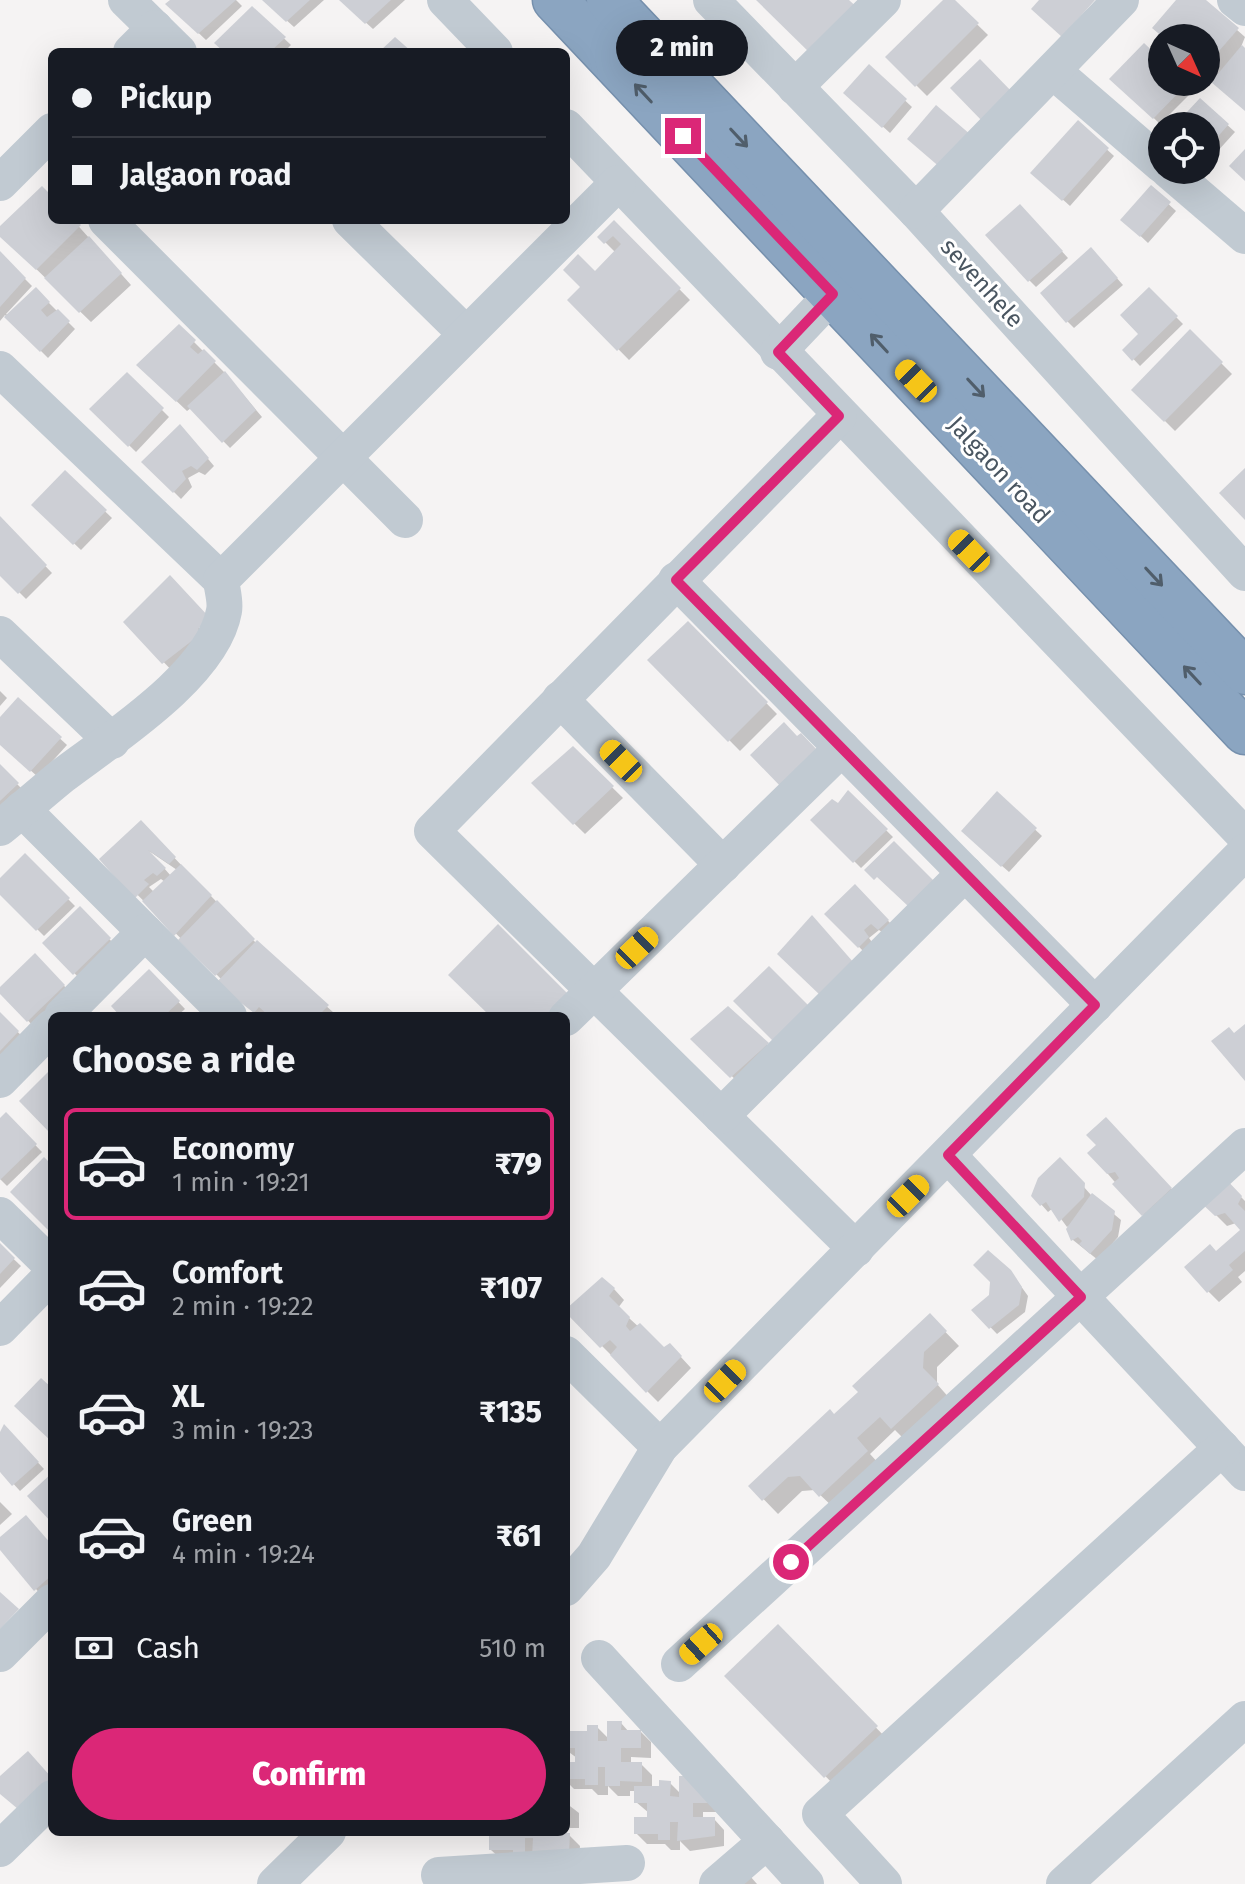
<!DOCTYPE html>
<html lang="en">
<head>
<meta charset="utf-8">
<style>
	body { margin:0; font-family:"Fira Sans",sans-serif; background:#242831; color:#f1f3f6; height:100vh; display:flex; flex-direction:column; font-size:30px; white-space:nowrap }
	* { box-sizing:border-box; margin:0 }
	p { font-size:26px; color:#9ea1a6 }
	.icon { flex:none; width:44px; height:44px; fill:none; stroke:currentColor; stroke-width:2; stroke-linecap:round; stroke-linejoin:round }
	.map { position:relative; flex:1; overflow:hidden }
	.drawer { position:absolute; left:48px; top:1012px; width:522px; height:824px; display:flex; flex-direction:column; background:#171b24; border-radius:12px; box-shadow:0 8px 32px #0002 }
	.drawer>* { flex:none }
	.hud { position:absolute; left:48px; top:48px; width:522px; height:176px; border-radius:12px; box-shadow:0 8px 32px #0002; display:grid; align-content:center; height:176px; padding:0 24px; background:#171b24 }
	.needle { width:52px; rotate:135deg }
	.fabs { position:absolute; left:1148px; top:24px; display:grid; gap:16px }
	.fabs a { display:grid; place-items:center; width:72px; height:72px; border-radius:50%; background:#171b24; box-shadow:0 8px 32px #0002; font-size:40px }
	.end { position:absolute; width:36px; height:36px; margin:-18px; border:10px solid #db2777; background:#fff; box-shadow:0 0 0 4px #fff }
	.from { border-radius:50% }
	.bubble { position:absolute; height:56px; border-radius:28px; background:#171b24; box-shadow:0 8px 32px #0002; font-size:26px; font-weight:800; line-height:56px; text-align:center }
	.car { position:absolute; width:24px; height:48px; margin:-24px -12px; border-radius:10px; box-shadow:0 0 6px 2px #0007; background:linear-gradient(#f5c518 24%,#345 0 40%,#f5c518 0 76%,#345 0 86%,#f5c518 0) }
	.hud b { display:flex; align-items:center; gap:28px; height:76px; font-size:30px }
	.hud b+b { border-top:2px solid #363941 }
	.hud i { width:20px; height:20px; background:#f1f3f6 }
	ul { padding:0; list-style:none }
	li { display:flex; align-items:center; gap:24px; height:112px; margin:0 16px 12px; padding:0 8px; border:4px solid transparent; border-radius:12px }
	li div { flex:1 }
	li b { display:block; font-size:30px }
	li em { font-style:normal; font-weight:800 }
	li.current { border-color:#db2777 }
	li>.icon { width:72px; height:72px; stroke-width:1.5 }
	h2 { padding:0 24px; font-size:36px; line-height:96px }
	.pay { display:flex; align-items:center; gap:20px; height:88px; padding:0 24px; font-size:30px }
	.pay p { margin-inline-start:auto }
	.action { display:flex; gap:16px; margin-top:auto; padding:16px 24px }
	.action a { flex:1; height:92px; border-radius:48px; background:#db2777; color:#fff; font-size:32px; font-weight:800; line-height:92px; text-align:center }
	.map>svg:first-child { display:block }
	.shadow { fill:#0003; fill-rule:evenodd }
	.building { fill:#cdcfd5 }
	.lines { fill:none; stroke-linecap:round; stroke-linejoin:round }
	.highway-casing { stroke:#7690ad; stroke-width:47 }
	.minor { stroke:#c1cad2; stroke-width:36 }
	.highway { stroke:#8ba5c1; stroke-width:44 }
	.oneway { stroke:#505e6b }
	.route { stroke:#db2777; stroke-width:10 }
	.labels { text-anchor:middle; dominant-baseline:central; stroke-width:6; stroke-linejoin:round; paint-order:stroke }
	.street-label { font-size:24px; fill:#4a5661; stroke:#fff }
</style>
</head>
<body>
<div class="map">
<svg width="1245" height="1884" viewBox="0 0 1245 1884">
	<rect width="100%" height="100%" fill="#f5f3f3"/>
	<g class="shadow">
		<polygon points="172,0 236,0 242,6 206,40 168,4"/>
		<polygon points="264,0 324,0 294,27"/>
		<polygon points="341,0 405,0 373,29"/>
		<polygon points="946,0 952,0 988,35 927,96 888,57"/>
		<polygon points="1178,0 1203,0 1245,37 1241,47 1245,51 1245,109 1206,72 1206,38 1166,38"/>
		<polygon points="252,8 291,45 284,52 226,52"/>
		<polygon points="1162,63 1162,82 1182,82 1192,92 1160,124 1112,78"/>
		<polygon points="869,67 912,107 890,133 846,93"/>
		<polygon points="1200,100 1235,132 1206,164 1206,126 1177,126"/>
		<polygon points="1078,123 1114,156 1070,206 1040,179"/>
		<polygon points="1151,188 1176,211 1148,243 1130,226"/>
		<polygon points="52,199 52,220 73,220 131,285 91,322 0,234 0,229"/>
		<polygon points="1027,213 1068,258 1036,287 1029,280"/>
		<polygon points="614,223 690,300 629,360 570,300 616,253 600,237"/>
		<polygon points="0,254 32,286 6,314 9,316 36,290 75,329 48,358 5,315 0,321"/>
		<polygon points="1098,257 1123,285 1074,328 1067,321"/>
		<polygon points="1149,290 1183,324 1140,366 1125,350 1141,334"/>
		<polygon points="179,327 225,373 262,417 230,448 191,408 187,411 149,375"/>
		<polygon points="1190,332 1232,374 1175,431 1134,390"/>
		<polygon points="127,375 169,417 136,452 92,409"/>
		<polygon points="187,434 214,466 205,475 199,472 188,478 192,487 181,499 144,462"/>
		<polygon points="65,473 112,518 81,550 34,505"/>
		<polygon points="0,519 52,573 26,599 0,573"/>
		<polygon points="170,578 207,641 174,673 126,622"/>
		<polygon points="688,623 777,714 740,751 650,660"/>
		<polygon points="0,691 7,698 0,706"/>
		<polygon points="18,700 67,745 38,777 0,743 0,720"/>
		<polygon points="573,749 623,798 585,834 534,784"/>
		<polygon points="0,767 24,791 0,814"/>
		<polygon points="848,793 893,837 861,868 813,820 838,805"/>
		<polygon points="997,794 1042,836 1009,872 970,838"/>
		<path d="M141 823 257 944 334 1013 331 1016H271L267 1012 259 1016 226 990 222 980 102 859ZM149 851 177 870 171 876ZM161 879 165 882 154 892 149 887Z"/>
		<polygon points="25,856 75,906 44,936 0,892 0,881"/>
		<polygon points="855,887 894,927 886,935 879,930 869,938 874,945 866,954 827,914"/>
		<polygon points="80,909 116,946 81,980 45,943"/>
		<polygon points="35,956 71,993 35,1028 0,991"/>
		<polygon points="149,971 185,1009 177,1016 123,1016"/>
		<polygon points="728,1009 774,1051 739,1083 693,1039"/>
		<polygon points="0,1015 25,1039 0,1062"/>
		<polygon points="6,1115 42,1152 7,1186 0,1179 0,1121"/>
		<polygon points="1116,1130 1181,1199 1143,1215 1090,1153"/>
		<polygon points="44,1160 52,1168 52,1231 13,1192"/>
		<polygon points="1060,1160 1091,1195 1121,1220 1118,1237 1098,1260 1073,1240 1070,1225 1067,1227 1053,1208 1048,1212 1033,1195"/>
		<polygon points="1222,1178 1245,1201 1245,1271 1238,1277 1242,1282 1219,1302 1208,1291 1217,1254 1243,1230 1236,1223 1227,1226 1200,1199"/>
		<polygon points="0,1246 21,1266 0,1288"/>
		<polygon points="1010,1271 1028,1296 1025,1312 997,1334 974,1310 991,1296"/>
		<polygon points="614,1289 624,1300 618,1308 664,1350 680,1356 691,1368 658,1402 567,1311"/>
		<polygon points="930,1316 959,1346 937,1367 937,1384 951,1400 906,1441 895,1430 870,1454 881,1466 835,1509 815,1490 802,1491 778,1514 751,1486 861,1392"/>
		<polygon points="11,1434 44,1469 20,1491 0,1469 0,1436"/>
		<polygon points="0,1502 12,1514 0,1525"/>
		<polygon points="0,1540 52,1546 52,1588 42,1596 0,1547"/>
		<polygon points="778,1627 890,1742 840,1791 727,1676"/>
		<polygon points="621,1723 629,1732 641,1732 651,1742 651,1758 631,1757 631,1764 641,1764 652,1775 652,1788 670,1783 681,1794 681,1778 724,1812 703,1812 703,1819 714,1819 724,1830 724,1846 690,1851 680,1841 680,1850 671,1850 665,1844 647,1844 636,1833 649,1819 649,1813 636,1802 636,1791 630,1791 630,1796 618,1796 608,1786 608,1795 598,1795 592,1789 574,1789 566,1781 566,1764 577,1764 577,1758 566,1750 566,1733 589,1733 597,1727 609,1739"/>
		<polygon points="566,1803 579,1813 579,1828 566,1828"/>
		<polygon points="504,1832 569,1835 580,1846 579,1863 502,1860 491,1850"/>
		<polygon points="750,1876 757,1884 742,1884"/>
	</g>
	<g class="building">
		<polygon points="170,0 236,0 198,34 165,4"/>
		<polygon points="262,0 310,0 286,22"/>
		<polygon points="339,0 391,0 365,24"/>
		<polygon points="756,0 849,0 861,11 814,57"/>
		<polygon points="943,0 955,0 979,23 915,87 885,57"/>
		<polygon points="1039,0 1095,0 1062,37 1031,9"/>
		<polygon points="1176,0 1206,0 1239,28 1206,66 1206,38 1164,38 1152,28"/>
		<polygon points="252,6 286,37 270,52 224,52 214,43"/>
		<polygon points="395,37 412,52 379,52"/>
		<polygon points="1144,43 1162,60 1162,82 1187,84 1153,119 1109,79"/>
		<polygon points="1242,45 1245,48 1245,111 1211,82"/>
		<polygon points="980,59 1014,94 984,123 950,88"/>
		<polygon points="869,64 907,99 882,128 843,93"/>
		<polygon points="1200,98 1229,124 1206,150 1206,126 1174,126"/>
		<polygon points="936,105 971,135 942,169 907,139"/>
		<polygon points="1078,120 1109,148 1062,201 1030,173"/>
		<polygon points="1245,149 1245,181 1229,166"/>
		<polygon points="1151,185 1171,202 1140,237 1120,220"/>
		<polygon points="42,186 52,196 52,220 76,220 81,225 36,270 0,237 0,226"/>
		<polygon points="1020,204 1063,251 1028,282 985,235"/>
		<polygon points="614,220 681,288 617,351 567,300 580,287 563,270 578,254 595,271 621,244 613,236 604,244 597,237"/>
		<polygon points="89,236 122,273 79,313 44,278"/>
		<polygon points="1091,247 1118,278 1066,323 1040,293"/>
		<polygon points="0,251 26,278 0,307"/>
		<polygon points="36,287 50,302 41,310 47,317 58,309 70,321 40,352 4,317"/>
		<polygon points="1149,287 1178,316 1132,361 1122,350 1138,334 1120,315"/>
		<polygon points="179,324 196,340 190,347 198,354 204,349 216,361 176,402 136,365"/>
		<polygon points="1190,329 1223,362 1164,422 1131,390"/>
		<polygon points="225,371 256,410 222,443 187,406"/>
		<polygon points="127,372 164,408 128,447 89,409"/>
		<polygon points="180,424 209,458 197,470 191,466 182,471 186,479 173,493 141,462"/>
		<polygon points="1245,468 1245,520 1219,493"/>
		<polygon points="65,470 107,510 73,545 31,505"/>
		<polygon points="0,516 47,565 18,594 0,576"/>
		<polygon points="170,575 209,617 198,629 202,633 162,664 123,622"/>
		<polygon points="688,621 768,702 728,742 647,660"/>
		<polygon points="18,697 62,737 30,772 0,745 0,717"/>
		<polygon points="784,722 797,736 801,733 819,752 783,789 750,755"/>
		<polygon points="573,746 614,786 573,825 531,783"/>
		<polygon points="0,764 19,783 0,801"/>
		<polygon points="848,790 888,829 853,863 810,820 832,799 838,803"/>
		<polygon points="997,791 1037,828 1001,867 961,831"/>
		<polygon points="141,820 176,857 169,864 148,850 166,868 157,876 153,873 144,880 149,884 134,899 99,859"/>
		<polygon points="894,841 934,881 908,906 877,877 874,880 864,870"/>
		<polygon points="25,853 70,898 36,931 0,895 0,878"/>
		<polygon points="181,864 212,895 174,936 142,901"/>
		<polygon points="855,884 889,920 878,930 871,924 864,930 869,937 858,948 824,914"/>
		<polygon points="217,900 255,939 215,976 178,940"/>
		<polygon points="80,906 111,938 73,975 42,943"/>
		<polygon points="812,915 854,963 821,996 777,954"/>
		<polygon points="498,924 572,998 554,1016 490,1016 448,975"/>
		<polygon points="257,940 329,1005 318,1016 269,1016 259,1007 254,1013 216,983"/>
		<polygon points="35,953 65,985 27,1022 0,994 0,987"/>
		<polygon points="769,966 809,1006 773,1041 733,1001"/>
		<polygon points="149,969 180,1001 164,1016 120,1016 111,1006"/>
		<polygon points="728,1006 769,1043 730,1078 690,1039"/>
		<polygon points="0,1012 19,1031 0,1051"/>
		<polygon points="1245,1024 1245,1081 1211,1041 1229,1027 1234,1033"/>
		<polygon points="52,1068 52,1131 50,1133 19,1101"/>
		<polygon points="6,1112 37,1144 0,1180 0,1118"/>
		<polygon points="1106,1117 1172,1188 1142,1216 1112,1184 1119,1178 1115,1172 1107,1174 1087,1153 1096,1145 1086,1135"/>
		<polygon points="44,1157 52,1165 49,1231 10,1192"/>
		<polygon points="1060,1157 1085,1183 1084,1197 1059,1222 1046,1202 1040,1206 1031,1196 1038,1178"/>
		<polygon points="1222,1175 1242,1196 1238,1204 1245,1211 1245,1251 1229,1265 1233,1270 1207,1293 1184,1267 1210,1244 1216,1251 1240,1230 1225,1213 1215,1216 1197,1199"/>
		<polygon points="1092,1193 1115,1211 1112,1230 1090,1254 1079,1244 1082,1241 1078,1237 1071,1241 1066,1229"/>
		<polygon points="0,1243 15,1258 0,1274"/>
		<polygon points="988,1250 1011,1270 1022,1287 1019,1305 989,1329 971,1310 989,1295 990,1282 973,1265"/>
		<polygon points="602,1277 615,1288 609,1296 630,1317 626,1326 630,1331 640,1323 664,1347 670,1343 682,1356 646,1393 610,1355 617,1347 610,1340 600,1348 566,1313 566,1309"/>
		<polygon points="930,1313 947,1331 924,1352 923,1368 939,1384 891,1429 880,1417 857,1438 868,1451 819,1497 800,1476 788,1477 762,1501 748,1486 830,1409 834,1414 858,1392 852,1386"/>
		<polygon points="41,1378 52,1388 52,1442 14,1406"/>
		<polygon points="4,1424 39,1462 12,1486 0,1472 0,1432"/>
		<polygon points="52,1473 52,1523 27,1496"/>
		<polygon points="26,1515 52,1545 52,1575 34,1591 0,1550 0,1537"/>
		<polygon points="0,1592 19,1609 0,1629"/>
		<polygon points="778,1624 878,1726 824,1778 724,1676"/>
		<polygon points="607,1721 622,1721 621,1730 641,1730 641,1748 621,1748 621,1762 642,1762 642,1782 620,1781 620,1786 605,1786 605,1767 598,1767 598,1785 585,1785 585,1779 566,1779 566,1762 575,1762 575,1748 566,1748 566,1731 587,1731 587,1725 598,1725 598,1741 607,1741"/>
		<polygon points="28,1751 52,1778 52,1785 24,1814 0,1794 0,1776"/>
		<polygon points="679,1776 694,1776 714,1803 693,1803 693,1817 715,1817 715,1836 677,1841 678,1822 670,1822 670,1840 658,1840 658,1834 634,1834 634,1817 647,1817 647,1803 634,1803 634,1786 659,1786 659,1780 671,1781 670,1796 679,1797"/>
		<polygon points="548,1832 570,1833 569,1853 532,1857 533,1838 525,1838 525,1856 513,1856 513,1850 489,1850 489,1833"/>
	</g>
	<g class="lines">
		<g class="highway-casing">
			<g id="highway">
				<polyline points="555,0 1245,732"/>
				<polyline points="609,0 1245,672"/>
			</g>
		</g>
		<g class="minor">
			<polyline points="126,0 179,52"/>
			<polyline points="445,0 495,52"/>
			<polyline points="711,0 916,211 1245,573"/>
			<polyline points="1235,0 1245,8"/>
			<polyline points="131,52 155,28"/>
			<polyline points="1053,71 1162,165"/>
			<polyline points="795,87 883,0"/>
			<polyline points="566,127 1245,836"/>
			<polyline points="1168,170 1245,236"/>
			<polyline points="0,183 52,131"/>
			<polyline points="916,211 1121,0"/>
			<polyline points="106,220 405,520"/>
			<polyline points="350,220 466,334"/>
			<polyline points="778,352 833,294"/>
			<polyline points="0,369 221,580"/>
			<polyline points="839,416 432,831 856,1249"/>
			<polyline points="676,580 1095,1005"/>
			<polyline points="0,634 112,741"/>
			<polyline points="560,699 723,865"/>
			<polyline points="22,809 229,1016"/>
			<path d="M0 828C21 811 41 793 62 776 109 740 213 675 224 611 226 602 222 589 221 580L618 183"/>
			<polyline points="62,1016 145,932"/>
			<polyline points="566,1018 842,748"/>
			<polyline points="0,1080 52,1027"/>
			<polyline points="721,1116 965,873"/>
			<polyline points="948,1155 1245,1473"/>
			<polyline points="0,1215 52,1266"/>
			<polyline points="0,1328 52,1275"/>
			<polyline points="566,1354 660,1447"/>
			<polyline points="566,1588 594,1556 660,1447 1245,852"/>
			<polyline points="0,1654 52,1602"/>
			<polyline points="599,1658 806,1884"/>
			<polyline points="679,1664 1245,1146"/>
			<polyline points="0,1849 52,1798"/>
			<polyline points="439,1875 627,1863"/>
			<polyline points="275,1884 328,1832"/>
			<polyline points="717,1884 767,1841"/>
			<polyline points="884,1884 820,1814 1222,1448"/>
			<polyline points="1064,1884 1245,1719"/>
		</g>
		<use href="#highway" class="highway"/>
	</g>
	<defs><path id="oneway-shaft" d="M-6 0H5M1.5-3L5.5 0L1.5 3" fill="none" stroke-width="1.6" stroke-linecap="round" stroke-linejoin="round" transform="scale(2)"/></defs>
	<g class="oneway">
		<use href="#oneway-shaft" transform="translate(643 93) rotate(-133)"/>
		<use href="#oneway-shaft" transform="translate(739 138) rotate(47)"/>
		<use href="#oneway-shaft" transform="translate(879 343) rotate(-133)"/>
		<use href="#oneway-shaft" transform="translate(976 388) rotate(47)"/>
		<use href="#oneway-shaft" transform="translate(1154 577) rotate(47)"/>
		<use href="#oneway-shaft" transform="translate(1192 675) rotate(-133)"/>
	</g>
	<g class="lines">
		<polyline class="route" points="683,136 833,294 778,352 839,416 676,580 1095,1005 948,1155 1081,1297 791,1562"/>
	</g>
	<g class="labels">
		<g class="street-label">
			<text transform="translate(982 283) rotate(48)">sevenhele</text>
			<text transform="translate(999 470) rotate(47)">Jalgaon road</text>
		</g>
	</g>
</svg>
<div class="fabs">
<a><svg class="needle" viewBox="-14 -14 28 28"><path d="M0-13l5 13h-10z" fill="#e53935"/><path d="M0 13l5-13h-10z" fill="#9ea1a6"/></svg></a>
<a><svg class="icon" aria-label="locate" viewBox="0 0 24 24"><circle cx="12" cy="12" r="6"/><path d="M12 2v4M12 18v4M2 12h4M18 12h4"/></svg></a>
</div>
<i class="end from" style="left:791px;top:1562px"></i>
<i class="end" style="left:683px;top:136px"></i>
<div class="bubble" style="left:616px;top:20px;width:132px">2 min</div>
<i class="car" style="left:916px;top:381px;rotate:316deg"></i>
<i class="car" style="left:969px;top:551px;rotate:316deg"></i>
<i class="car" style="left:621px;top:761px;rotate:315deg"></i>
<i class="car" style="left:637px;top:948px;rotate:46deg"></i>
<i class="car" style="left:908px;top:1196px;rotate:45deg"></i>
<i class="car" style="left:725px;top:1381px;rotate:44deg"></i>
<i class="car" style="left:701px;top:1644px;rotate:228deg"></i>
<div class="hud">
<b><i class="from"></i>Pickup</b>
<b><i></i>Jalgaon road</b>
</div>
<section class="drawer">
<h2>Choose a ride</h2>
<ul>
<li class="current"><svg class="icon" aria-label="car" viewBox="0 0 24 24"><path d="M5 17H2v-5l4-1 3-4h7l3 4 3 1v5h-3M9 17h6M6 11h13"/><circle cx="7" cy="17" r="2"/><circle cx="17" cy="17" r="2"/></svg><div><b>Economy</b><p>1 min · 19:21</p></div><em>₹79</em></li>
<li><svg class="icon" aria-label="car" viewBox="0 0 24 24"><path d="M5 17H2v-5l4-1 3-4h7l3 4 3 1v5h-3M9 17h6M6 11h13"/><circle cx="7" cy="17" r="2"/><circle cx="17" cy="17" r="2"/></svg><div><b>Comfort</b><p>2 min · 19:22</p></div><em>₹107</em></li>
<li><svg class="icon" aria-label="car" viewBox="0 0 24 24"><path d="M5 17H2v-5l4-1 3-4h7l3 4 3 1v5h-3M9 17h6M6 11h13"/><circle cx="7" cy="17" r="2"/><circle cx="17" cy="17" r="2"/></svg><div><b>XL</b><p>3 min · 19:23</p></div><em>₹135</em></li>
<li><svg class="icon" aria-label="car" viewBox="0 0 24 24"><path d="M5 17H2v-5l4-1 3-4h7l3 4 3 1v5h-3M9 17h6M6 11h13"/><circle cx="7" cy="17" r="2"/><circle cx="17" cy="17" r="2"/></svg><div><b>Green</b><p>4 min · 19:24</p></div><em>₹61</em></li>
</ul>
<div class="pay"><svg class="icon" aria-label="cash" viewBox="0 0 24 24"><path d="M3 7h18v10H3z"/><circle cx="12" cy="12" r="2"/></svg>Cash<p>510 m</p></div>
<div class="action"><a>Confirm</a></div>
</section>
</div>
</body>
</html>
